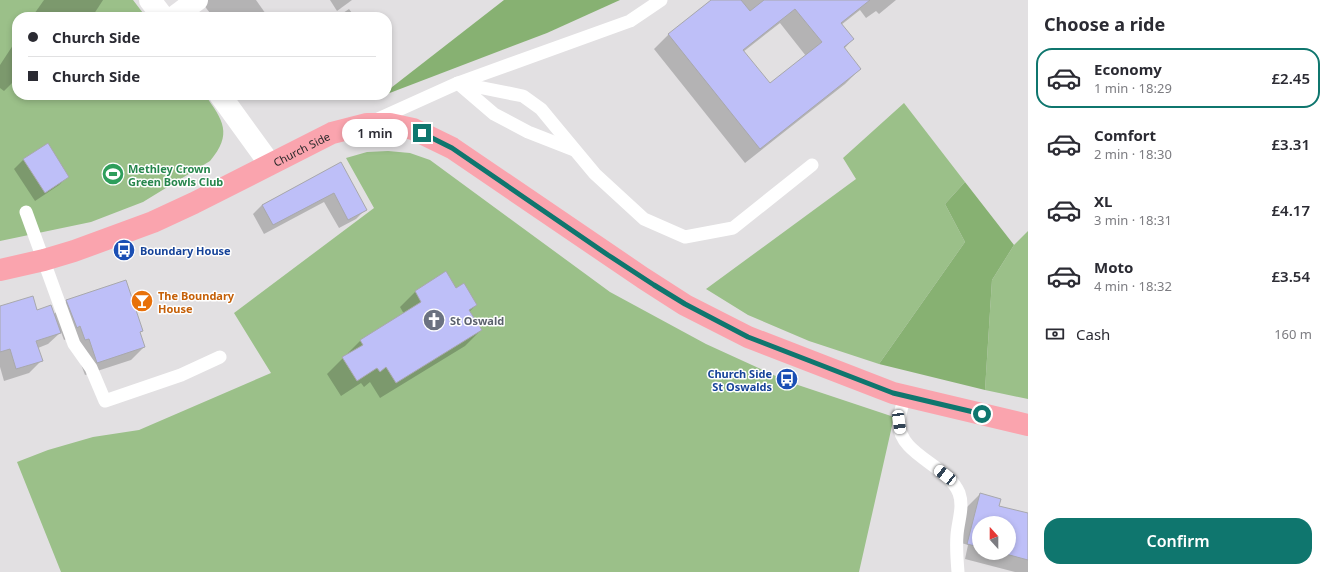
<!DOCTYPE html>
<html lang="en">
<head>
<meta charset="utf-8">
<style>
	body { margin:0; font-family:"Noto Sans",sans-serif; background:#f7f7f7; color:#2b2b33; height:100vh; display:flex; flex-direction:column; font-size:15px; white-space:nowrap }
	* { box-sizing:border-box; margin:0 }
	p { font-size:13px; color:#7c7c81 }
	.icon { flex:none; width:22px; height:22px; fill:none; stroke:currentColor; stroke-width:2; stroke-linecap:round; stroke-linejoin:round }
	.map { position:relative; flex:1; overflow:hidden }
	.sheet { display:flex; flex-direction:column; background:#fff; width:300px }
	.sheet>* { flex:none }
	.hud { position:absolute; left:12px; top:12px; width:380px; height:88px; border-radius:16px; box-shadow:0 2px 6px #0003; display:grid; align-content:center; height:88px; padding:0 16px; background:#fff }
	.needle { width:26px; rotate:339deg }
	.tools { position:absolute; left:972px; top:516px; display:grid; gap:8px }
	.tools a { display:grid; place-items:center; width:44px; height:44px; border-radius:50%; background:#fff; box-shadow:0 2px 6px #0003; font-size:20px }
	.end { position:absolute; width:18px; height:18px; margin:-9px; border:5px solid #0f766e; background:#fff; box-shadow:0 0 0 2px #fff }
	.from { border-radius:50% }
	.bubble { position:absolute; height:28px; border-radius:14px; background:#fff; box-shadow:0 2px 6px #0003; font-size:13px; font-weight:600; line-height:28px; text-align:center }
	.car { position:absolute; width:12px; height:24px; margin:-12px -6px; border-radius:5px; box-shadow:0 0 3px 1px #0007; background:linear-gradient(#fff 24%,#345 0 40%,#fff 0 76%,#345 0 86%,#fff 0) }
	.hud b { display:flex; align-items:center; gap:14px; height:38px; font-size:15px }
	.hud b+b { border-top:1px solid #e1e1e2 }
	.hud i { width:10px; height:10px; background:#2b2b33 }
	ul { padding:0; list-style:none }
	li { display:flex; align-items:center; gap:12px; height:60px; margin:0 8px 6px; padding:0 8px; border:2px solid transparent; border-radius:16px }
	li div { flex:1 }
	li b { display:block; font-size:15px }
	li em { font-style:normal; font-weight:600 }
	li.on { border-color:#0f766e }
	li>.icon { width:36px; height:36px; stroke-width:1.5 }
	h2 { padding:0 16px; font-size:18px; line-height:48px }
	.pay { display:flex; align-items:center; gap:10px; height:44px; padding:0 16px; font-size:15px }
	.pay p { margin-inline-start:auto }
	.primary-button { display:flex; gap:8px; margin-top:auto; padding:8px 16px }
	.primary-button a { flex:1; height:46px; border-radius:16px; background:#0f766e; color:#fff; font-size:16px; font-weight:600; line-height:46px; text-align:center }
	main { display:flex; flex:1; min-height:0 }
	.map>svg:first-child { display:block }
	.green { fill:#9bc089 }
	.forest { fill:#87b172 }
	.shadow { fill:#0003; fill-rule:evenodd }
	.building { fill:#bebff8; stroke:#a8a8ac; fill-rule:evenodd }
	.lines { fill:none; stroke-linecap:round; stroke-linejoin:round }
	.service { stroke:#fff; stroke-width:13 }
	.minor { stroke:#fff; stroke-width:22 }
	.primary { stroke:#faa4ae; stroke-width:22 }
	.route { stroke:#0f766e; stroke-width:5 }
	.labels { text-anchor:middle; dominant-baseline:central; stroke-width:3; stroke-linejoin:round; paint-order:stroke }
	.street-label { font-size:11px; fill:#292829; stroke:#fff }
	.leisure-label { font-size:11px; font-weight:bold; fill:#27864d; stroke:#fff; text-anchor:start }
	.transit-label { font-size:11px; font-weight:bold; fill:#164399; stroke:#fff; text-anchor:start }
	.food-label { font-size:11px; font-weight:bold; fill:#c56008; stroke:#fff; text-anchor:start }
	.worship-label { font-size:11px; font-weight:bold; fill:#5b616d; stroke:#fff; text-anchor:start }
</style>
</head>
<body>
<main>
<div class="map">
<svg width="1028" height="572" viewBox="0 0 1028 572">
	<rect width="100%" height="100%" fill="#e2e0e2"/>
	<g class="green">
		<path d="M0 0H133L146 17H17V95H205C223 120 233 134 210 161L143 202 91 222 0 241Z"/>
		<polygon points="904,103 965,182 945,204 965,242 879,364 809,341 748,315 706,289 856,179 843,158"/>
		<polygon points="388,151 410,153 430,160 610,292 706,344 789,382 894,417 859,572 61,572 17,462 48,450 93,437 139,430 271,373 234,313 374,208 346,158 367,152"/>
		<polygon points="1028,231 1028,399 985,390 992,280 1014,245"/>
	</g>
	<g class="forest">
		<polygon points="504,0 620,0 547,33 387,94 387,91"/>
		<polygon points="965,182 1014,245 992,280 985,390 879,364 965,242 945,204"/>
	</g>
	<g class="shadow">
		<polygon points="44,0 103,0 92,17 32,17"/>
		<polygon points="200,0 256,0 268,17 213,17"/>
		<polygon points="330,0 352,0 337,11"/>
		<path d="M711 0H896L879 14 876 11 866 18 860 10 841 25 853 39 844 49 860 69 845 84 745 163 654 49 669 34ZM780 23 806 56 770 85 743 52Z"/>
		<polygon points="349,9 355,17 337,17"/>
		<polygon points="17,39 17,82 15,80 4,91 0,88 0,65"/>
		<polygon points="47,145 68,176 59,185 35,201 14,169 23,160"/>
		<polygon points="340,163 365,210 356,219 339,228 324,202 264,234 253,214 262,205"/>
		<polygon points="445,273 456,290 476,305 469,312 481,330 465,346 380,398 370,382 364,387 361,383 341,396 327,374 361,340 404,314 400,307 415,292"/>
		<polygon points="67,301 142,331 139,333 144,347 131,360 85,375 76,351 67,339 64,340 61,332 48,344 38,348 41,361 29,373 4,381 0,367 0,307 37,311 54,314"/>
		<path d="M980 494 998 506 1028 514V572H1015L965 559 968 545 958 542 967 507ZM979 523H1009V553H979Z"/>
	</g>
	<g class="building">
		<path d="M711 0H741L750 11 764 0H870L841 23 854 39 844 47 861 69 760 149 668 34ZM795 9 822 42 770 83 743 50Z"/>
		<polygon points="48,143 69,177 45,193 23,159"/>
		<polygon points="341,162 367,210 348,220 334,193 273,225 262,205"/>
		<polygon points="446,271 456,288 464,283 477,305 469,310 482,330 396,383 386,367 380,372 377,368 357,381 342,357 363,345 360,340 421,302 415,291"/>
		<polygon points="126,280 143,331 140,332 145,347 97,363 89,339 85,340 80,326 77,328 66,300"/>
		<polygon points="33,296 37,310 51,305 61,333 36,341 43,361 16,369 10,349 0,352 0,306"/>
		<polygon points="980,493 1001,499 999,506 1028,513 1028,560 1002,553 1009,553 1009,523 979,523 979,547 967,544"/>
	</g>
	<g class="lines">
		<g class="service">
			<polyline points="458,83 523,96 541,109 555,126 595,174 644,219 685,237 733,228 812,165"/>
			<polyline points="459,84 494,114 528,132 574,150"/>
			<polyline points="376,120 458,83 630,21 661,0"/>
			<polyline points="26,212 74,344 91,368 105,401 181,375 220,357"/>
			<path d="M905 396C903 404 899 414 899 423 899 455 948 465 959 493 964 507 958 521 957 535 956 547 957 560 958 572"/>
		</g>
		<g class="minor">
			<polyline points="150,0 163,17"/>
			<polyline points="174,17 197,0"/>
			<polyline points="220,95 270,164"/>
		</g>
		<path class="primary" id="s1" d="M0 270 44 260 74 251 153 222 194 203 332 133 367 124H390L413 129 452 148 643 278 685 305 748 337 893 393 1028 425"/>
	</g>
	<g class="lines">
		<polyline class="route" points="422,133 452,148 608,255 654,285 685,304 748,337 893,393 982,414"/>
	</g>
	<defs>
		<g id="stadium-disc" transform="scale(1.15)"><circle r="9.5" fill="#2e9e5b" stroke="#fff"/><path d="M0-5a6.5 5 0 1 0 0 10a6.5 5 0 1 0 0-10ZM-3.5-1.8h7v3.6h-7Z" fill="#fff"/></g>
		<g id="bus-disc" transform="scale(1.15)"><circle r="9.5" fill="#1a4fb4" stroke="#fff"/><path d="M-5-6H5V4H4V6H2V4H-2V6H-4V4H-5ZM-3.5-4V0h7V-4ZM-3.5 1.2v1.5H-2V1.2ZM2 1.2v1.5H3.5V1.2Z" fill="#fff"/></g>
		<g id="bar-disc" transform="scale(1.15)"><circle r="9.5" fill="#e8710a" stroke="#fff"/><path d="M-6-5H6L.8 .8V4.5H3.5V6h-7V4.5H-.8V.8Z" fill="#fff"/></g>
		<g id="church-disc" transform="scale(1.15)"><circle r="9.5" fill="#6b7280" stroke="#fff"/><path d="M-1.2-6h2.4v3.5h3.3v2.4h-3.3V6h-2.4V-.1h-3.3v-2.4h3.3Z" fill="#fff"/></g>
	</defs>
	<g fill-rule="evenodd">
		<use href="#stadium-disc" x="113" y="174"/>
		<use href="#bus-disc" x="124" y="250"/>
		<use href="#bar-disc" x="142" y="301"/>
		<use href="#church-disc" x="434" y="320"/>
		<use href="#bus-disc" x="787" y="379"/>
	</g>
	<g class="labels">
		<g class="street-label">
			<text stroke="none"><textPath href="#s1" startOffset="326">Church Side</textPath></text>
		</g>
		<g class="leisure-label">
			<text x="128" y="168">Methley Crown<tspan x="128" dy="13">Green Bowls Club</tspan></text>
		</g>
		<g class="transit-label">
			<text x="140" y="250">Boundary House</text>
			<text x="772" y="373" text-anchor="end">Church Side<tspan x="772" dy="13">St Oswalds</tspan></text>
		</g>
		<g class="food-label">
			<text x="158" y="295">The Boundary<tspan x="158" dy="13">House</tspan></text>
		</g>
		<g class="worship-label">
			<text x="450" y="320">St Oswald</text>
		</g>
	</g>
</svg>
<div class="tools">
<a><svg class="needle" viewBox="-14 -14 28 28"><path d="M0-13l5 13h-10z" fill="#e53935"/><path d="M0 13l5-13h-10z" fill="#7c7c81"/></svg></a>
</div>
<i class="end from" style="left:982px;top:414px"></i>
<i class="end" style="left:422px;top:133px"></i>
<div class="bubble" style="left:342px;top:119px;width:66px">1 min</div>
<i class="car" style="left:899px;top:422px;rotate:172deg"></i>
<i class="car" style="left:945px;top:475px;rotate:308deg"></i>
<div class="hud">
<b><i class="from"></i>Church Side</b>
<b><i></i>Church Side</b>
</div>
</div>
<section class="sheet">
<h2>Choose a ride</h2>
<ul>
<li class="on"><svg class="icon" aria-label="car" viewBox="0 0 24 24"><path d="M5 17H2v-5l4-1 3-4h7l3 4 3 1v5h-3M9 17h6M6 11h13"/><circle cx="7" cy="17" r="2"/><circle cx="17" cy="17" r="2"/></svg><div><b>Economy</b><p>1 min · 18:29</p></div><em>£2.45</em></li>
<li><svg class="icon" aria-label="car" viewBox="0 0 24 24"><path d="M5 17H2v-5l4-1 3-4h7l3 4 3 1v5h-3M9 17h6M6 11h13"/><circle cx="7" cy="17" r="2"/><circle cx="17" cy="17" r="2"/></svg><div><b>Comfort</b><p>2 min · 18:30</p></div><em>£3.31</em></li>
<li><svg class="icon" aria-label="car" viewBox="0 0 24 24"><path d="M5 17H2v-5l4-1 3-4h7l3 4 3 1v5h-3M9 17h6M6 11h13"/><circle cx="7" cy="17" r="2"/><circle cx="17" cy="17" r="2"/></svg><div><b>XL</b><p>3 min · 18:31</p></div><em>£4.17</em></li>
<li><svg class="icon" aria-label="car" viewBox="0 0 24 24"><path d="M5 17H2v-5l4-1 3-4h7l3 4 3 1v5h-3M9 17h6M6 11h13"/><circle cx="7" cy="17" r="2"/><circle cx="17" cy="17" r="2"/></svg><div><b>Moto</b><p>4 min · 18:32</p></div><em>£3.54</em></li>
</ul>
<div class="pay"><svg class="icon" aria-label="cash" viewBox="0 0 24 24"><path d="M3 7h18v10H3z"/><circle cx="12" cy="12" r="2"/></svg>Cash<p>160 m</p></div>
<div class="primary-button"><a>Confirm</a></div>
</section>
</main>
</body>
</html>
